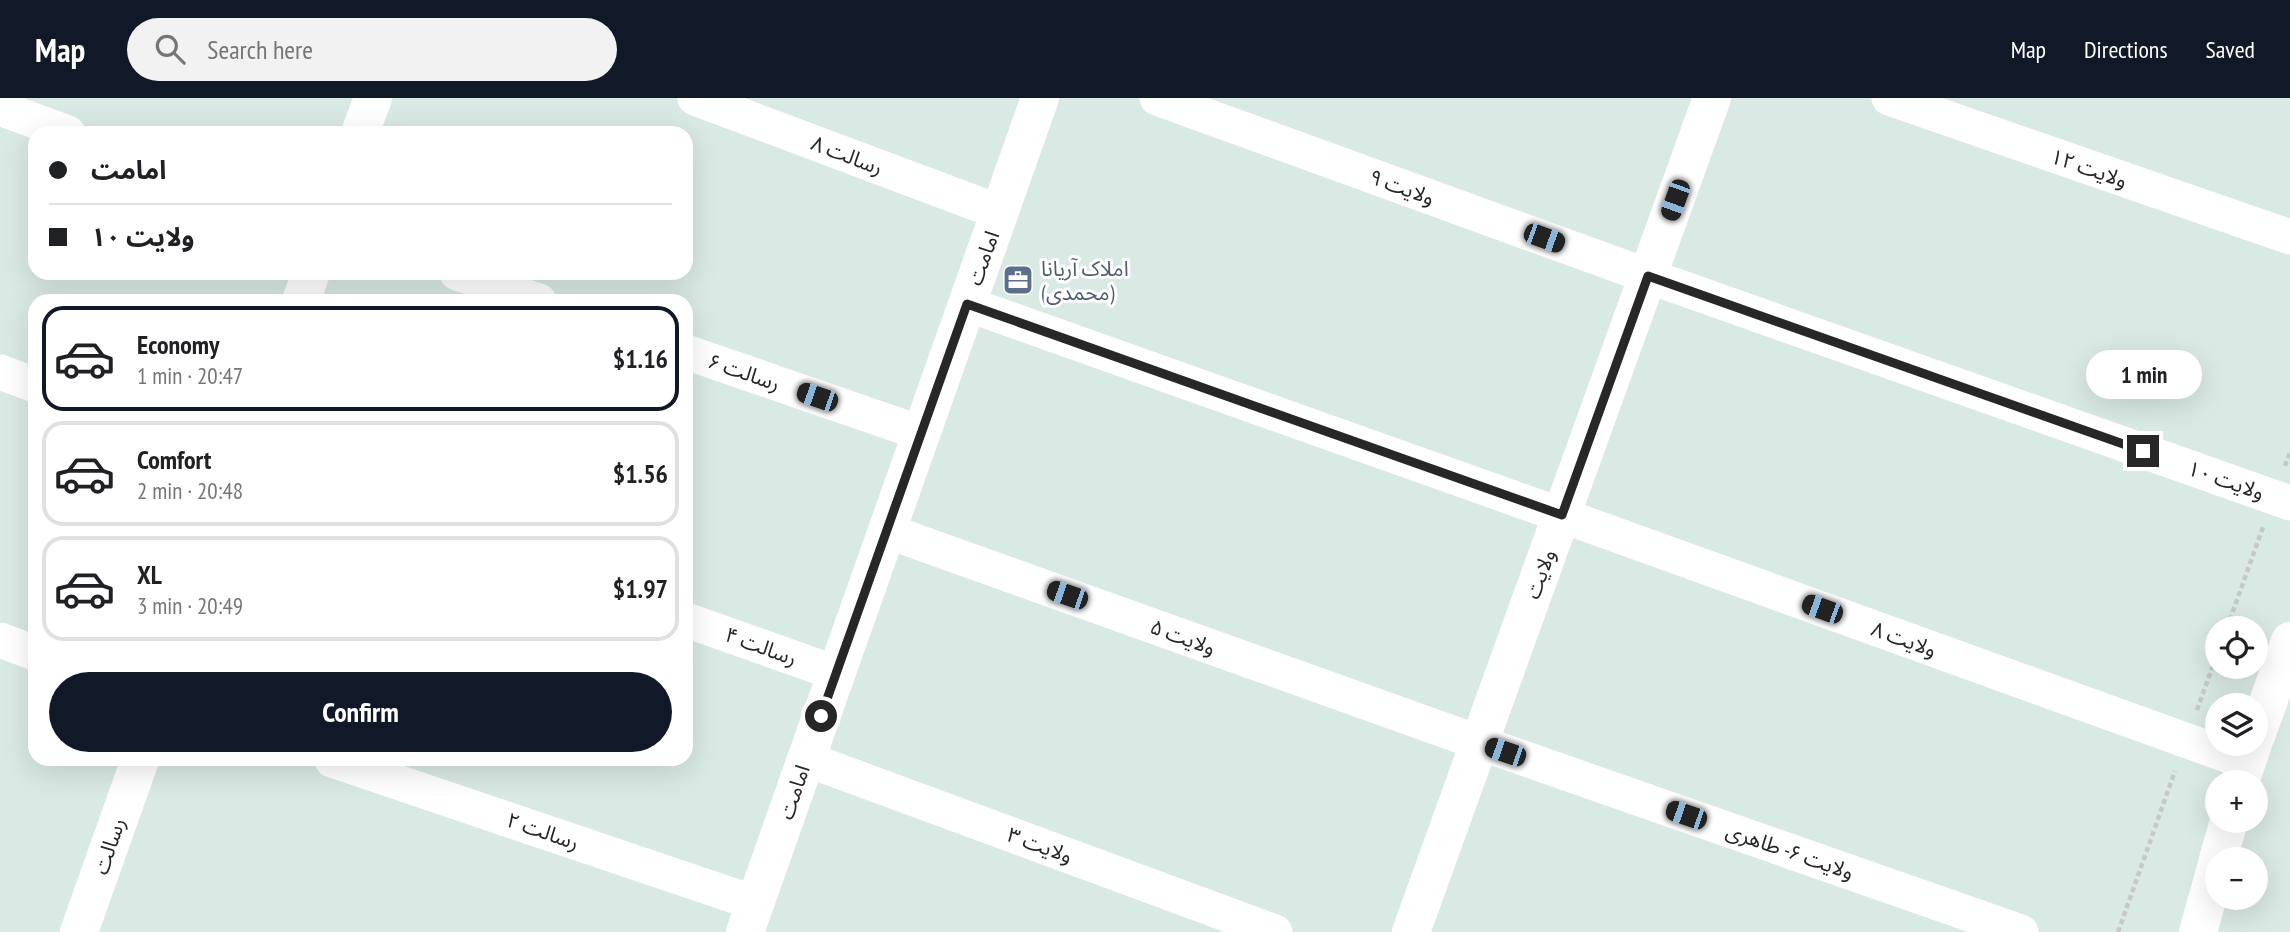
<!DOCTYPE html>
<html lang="en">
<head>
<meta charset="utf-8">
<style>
	body { margin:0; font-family:"PT Sans Narrow","Noto Sans Arabic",sans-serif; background:#f2f2f2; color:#202124; height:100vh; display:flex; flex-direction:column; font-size:26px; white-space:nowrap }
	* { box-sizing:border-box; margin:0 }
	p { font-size:23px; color:#757577 }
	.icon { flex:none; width:38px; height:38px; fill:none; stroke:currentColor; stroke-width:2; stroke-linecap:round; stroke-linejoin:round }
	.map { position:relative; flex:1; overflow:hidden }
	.sheet { position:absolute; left:28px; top:196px; width:665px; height:472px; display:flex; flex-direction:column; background:#fff; border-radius:21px; box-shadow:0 7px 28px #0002 }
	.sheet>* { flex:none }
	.banner { position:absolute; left:28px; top:28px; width:665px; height:154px; border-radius:21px; box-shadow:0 7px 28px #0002; display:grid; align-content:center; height:154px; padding:0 21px; background:#fff }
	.controls { position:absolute; left:2205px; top:518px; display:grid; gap:14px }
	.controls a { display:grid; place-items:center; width:63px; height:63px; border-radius:50%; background:#fff; box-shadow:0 7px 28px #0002; font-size:35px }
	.end { position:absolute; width:32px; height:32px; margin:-16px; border:9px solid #272727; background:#fff; box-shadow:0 0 0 4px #fff }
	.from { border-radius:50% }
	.bubble { position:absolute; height:49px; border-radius:24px; background:#fff; box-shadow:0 7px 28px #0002; font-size:23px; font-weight:600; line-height:49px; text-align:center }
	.car { position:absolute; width:21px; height:42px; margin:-21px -10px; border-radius:9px; box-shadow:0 0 5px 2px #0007; background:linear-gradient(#222 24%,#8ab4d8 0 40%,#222 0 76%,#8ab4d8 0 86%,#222 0) }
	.banner b { display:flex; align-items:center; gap:24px; height:66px; font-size:26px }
	.banner b+b { border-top:2px solid #e0e0e0 }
	.banner i { width:18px; height:18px; background:#202124 }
	ul { padding:12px 0 0; list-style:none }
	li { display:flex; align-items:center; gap:21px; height:105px; margin:0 14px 10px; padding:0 7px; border:4px solid #e0e0e0; border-radius:21px }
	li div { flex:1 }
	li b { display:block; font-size:26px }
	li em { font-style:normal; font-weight:600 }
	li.on { border-color:#111827 }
	li>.icon { width:63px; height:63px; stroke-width:1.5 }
	.button { display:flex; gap:14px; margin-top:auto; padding:14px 21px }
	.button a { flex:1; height:80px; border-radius:42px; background:#111827; color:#fff; font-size:28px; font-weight:600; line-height:80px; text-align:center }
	header { display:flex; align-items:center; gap:42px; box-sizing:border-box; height:98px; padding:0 35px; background:#111827; color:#fff }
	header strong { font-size:33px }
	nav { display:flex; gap:38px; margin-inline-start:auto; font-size:24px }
	.search { width:490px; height:63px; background:#f2f2f2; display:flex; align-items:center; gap:18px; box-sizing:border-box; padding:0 24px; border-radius:38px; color:#757577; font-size:26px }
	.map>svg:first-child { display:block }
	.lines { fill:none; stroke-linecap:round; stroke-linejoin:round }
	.path { stroke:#c7c7c7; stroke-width:4.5; stroke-dasharray:5 3.5; stroke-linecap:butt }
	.minor { stroke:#fff; stroke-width:35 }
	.tertiary { stroke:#fff; stroke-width:38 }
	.secondary { stroke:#fff; stroke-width:38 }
	.route { stroke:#272727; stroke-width:9 }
	.labels { text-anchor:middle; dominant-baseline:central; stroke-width:6; stroke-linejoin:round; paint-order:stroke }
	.street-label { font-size:21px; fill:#272727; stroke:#fff }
	.service-label { font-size:21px; fill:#4e5e75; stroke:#fff; text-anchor:start }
</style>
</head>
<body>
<header>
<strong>Map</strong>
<div class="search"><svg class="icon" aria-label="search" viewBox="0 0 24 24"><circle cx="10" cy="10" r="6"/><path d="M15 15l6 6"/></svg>Search here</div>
<nav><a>Map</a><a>Directions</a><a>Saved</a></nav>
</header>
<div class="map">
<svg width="2290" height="834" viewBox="0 0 2290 834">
	<rect width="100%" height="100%" fill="#d9e9e3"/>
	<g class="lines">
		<g class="path">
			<polyline points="2285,368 2290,354"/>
			<polyline points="2227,530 2263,429"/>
			<polyline points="2197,612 2217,556"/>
			<polyline points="2118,834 2175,673"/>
		</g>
		<g class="minor">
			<polyline points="695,0 999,114"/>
			<polyline points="1157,0 1648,178 2290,405"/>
			<polyline points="1889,0 2290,139"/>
			<polyline points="0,10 68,35"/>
			<polyline points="457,175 539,203"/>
			<polyline points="967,206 1561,417 2246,664"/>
			<polyline points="686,254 921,335"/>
			<polyline points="0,274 35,287"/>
			<polyline points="887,433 1480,645 2021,834"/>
			<polyline points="686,522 836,575"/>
			<polyline points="0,542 35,555"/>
			<polyline points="806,661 1275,834"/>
			<polyline points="332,662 755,805"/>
		</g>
		<g class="tertiary">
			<polyline points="360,35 373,0"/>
			<polyline points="301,203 311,175"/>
			<polyline points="79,834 140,662"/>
			<polyline points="745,834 1040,0"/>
			<polyline points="1411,834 1712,0"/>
		</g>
		<g class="secondary">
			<polyline points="2256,638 2290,543"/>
			<polyline points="2240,684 2253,646"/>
			<polyline points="2218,761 2229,723"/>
			<polyline points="2198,834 2217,766"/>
		</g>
	</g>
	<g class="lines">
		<polyline class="route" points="821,618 967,206 1562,417 1648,178 2143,353"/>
	</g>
	<defs>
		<g id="office-square" transform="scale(1.575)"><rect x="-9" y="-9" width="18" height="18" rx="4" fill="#5c6f8a" stroke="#fff"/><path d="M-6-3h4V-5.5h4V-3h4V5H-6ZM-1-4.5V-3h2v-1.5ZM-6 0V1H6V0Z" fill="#fff"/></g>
	</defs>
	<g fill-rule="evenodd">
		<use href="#office-square" x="1018" y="182"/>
	</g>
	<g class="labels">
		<g class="street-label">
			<text transform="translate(847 57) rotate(21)">رسالت ۸</text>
			<text transform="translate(2089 70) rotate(19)">ولایت ۱۲</text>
			<text transform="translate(1402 89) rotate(20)">ولایت ۹</text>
			<text transform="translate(983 160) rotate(-70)">امامت</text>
			<text transform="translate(744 274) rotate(19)">رسالت ۶</text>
			<text transform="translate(2226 382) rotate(19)">ولایت ۱۰</text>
			<text transform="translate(1540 476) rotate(-70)">ولایت</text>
			<text transform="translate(1183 539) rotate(20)">ولایت ۵</text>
			<text transform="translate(1904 541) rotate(20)">ولایت ۸</text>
			<text transform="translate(761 548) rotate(20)">رسالت ۴</text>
			<text transform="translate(794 694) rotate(-71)">امامت</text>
			<text transform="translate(543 733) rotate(19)">رسالت ۲</text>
			<text transform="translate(1040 747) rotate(20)">ولایت ۳</text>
			<text transform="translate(109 748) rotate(-71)">رسالت</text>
			<text transform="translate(1790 753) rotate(19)">ولایت ۶- طاهری</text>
		</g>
		<g class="service-label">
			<text x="1041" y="170">املاک آریانا<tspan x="1041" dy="24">(محمدی)</tspan></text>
		</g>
	</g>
</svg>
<div class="controls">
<a><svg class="icon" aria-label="locate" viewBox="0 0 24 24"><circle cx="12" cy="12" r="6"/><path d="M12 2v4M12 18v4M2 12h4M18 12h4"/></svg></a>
<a><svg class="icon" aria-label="layers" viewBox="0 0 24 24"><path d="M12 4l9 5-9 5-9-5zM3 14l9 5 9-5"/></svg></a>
<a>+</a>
<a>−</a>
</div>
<i class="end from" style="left:821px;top:618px"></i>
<i class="end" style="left:2143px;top:353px"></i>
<div class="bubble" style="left:2086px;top:252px;width:116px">1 min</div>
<i class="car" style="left:1675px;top:102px;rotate:200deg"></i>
<i class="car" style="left:1544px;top:140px;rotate:110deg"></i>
<i class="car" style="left:817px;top:299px;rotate:289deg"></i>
<i class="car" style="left:1067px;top:497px;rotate:289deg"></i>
<i class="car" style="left:1822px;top:511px;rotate:290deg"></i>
<i class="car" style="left:1505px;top:654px;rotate:289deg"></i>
<i class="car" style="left:1686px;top:717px;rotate:289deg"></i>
<div class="banner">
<b><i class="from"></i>امامت</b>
<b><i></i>ولایت ۱۰</b>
</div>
<section class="sheet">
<ul>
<li class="on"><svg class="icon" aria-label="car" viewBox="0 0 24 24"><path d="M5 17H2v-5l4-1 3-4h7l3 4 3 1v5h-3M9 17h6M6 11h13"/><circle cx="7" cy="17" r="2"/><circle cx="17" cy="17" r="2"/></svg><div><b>Economy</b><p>1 min · 20:47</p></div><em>$1.16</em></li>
<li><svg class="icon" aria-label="car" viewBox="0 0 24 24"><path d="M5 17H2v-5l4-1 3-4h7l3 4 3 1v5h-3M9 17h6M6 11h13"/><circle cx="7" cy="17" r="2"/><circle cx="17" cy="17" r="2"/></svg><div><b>Comfort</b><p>2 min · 20:48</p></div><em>$1.56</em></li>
<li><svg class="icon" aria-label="car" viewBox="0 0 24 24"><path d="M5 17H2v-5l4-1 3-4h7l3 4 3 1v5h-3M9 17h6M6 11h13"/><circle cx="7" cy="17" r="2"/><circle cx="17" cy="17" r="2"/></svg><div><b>XL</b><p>3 min · 20:49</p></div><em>$1.97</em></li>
</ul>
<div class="button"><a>Confirm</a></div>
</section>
</div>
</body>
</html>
